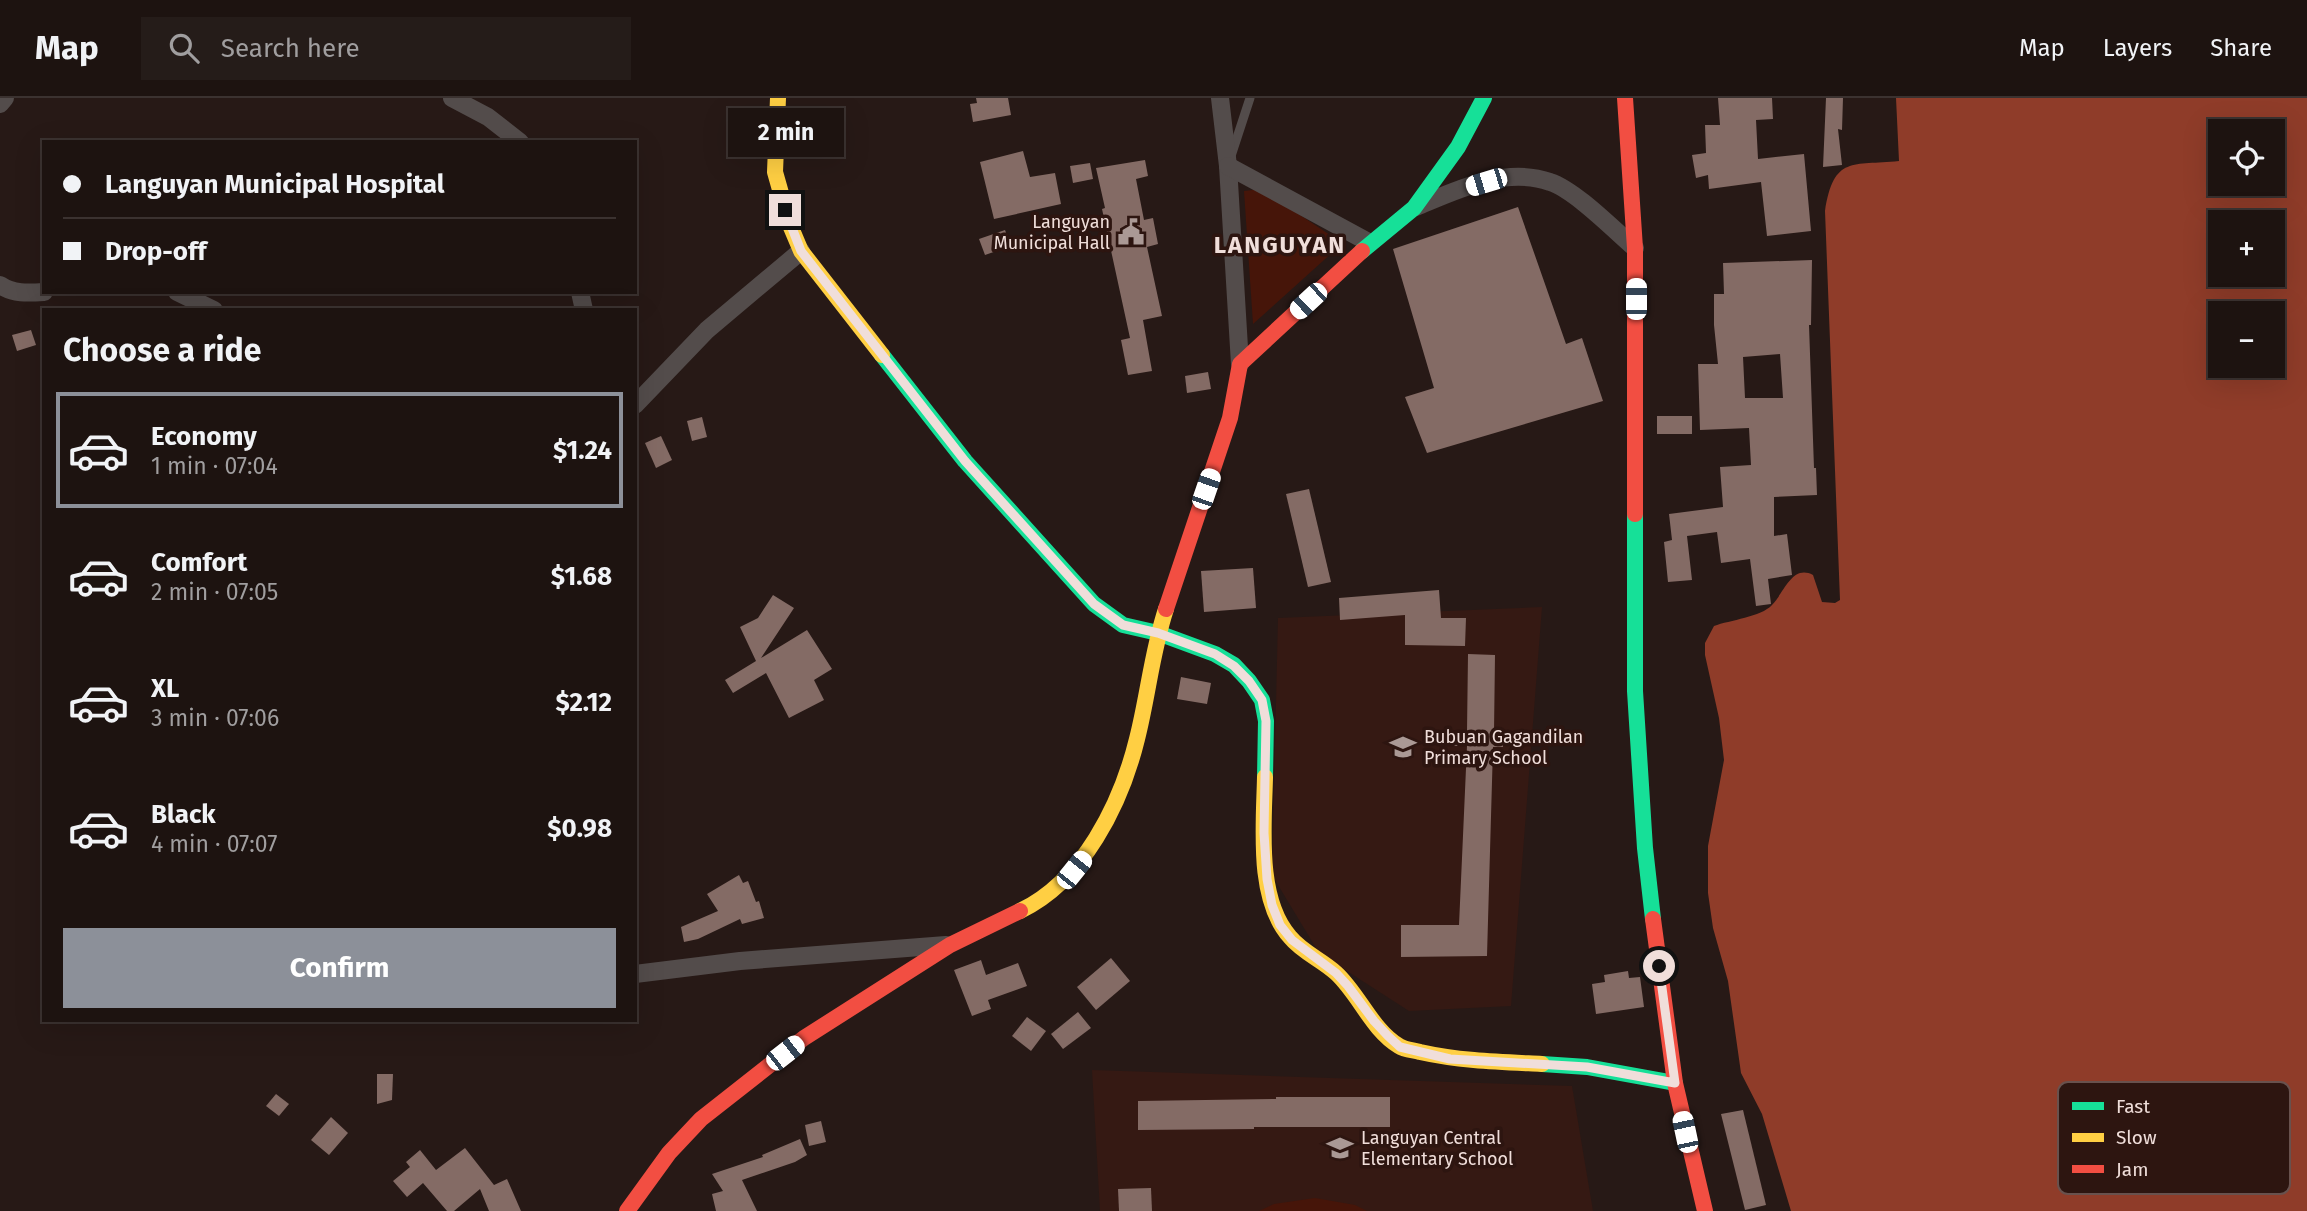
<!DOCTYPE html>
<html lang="en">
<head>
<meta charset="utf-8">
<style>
	body { margin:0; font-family:"Fira Sans",sans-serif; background:#251c19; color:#f1f3f6; height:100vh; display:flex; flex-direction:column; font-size:26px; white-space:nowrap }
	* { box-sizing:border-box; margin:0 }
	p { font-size:23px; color:#a09e9f }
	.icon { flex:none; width:38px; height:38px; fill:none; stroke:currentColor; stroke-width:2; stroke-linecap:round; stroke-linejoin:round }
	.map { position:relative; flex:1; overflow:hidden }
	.details { position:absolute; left:42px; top:210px; width:595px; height:714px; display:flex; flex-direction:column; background:#1d1310; border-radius:0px; box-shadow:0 7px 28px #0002,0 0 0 2px #3b3230 }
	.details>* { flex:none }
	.banner { position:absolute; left:42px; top:42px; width:595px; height:154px; border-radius:0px; box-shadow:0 7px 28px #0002,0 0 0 2px #3b3230; display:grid; align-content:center; height:154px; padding:0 21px; background:#1d1310 }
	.buttons { position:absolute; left:2208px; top:21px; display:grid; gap:14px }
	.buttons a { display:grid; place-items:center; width:77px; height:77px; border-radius:0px; background:#1d1310; box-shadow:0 7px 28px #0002,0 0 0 2px #3b3230; font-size:35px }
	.end { position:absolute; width:32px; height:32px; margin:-16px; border:9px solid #f0deda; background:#111; box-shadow:0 0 0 4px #111 }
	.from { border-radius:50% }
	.bubble { position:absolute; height:49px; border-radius:0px; background:#1d1310; box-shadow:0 7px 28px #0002,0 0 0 2px #3b3230; font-size:23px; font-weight:700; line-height:49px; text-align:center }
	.car { position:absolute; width:21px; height:42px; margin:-21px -10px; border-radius:9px; box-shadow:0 0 5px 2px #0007; background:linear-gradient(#fff 24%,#345 0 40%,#fff 0 76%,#345 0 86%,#fff 0) }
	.banner b { display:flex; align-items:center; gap:24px; height:66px; font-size:26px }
	.banner b+b { border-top:2px solid #3b3230 }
	.banner i { width:18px; height:18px; background:#f1f3f6 }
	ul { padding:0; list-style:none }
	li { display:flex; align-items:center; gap:21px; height:116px; margin:0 14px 10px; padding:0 7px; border:4px solid transparent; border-radius:0px }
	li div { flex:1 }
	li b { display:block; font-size:26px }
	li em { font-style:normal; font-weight:700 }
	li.current { border-color:#8c9099 }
	li>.icon { width:63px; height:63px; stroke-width:1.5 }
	h2 { padding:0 21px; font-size:32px; line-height:84px }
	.cta { display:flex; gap:14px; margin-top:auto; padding:14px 21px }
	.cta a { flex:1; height:80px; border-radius:0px; background:#8c9099; color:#fff; font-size:28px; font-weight:700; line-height:80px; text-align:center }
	header { display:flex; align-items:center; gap:42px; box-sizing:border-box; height:98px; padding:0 35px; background:#1d1310; border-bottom:2px solid #3b3230 }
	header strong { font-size:33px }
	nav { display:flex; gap:38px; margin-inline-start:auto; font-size:24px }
	.search { width:490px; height:63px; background:#251c19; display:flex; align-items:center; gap:18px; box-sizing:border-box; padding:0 24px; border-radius:0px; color:#a09e9f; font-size:26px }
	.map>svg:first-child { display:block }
	.built { fill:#351913 }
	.green { fill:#461509 }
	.water { fill:#8f3c29; fill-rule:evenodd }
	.building { fill:#846b65; fill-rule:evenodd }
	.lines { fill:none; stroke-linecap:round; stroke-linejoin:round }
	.lane { stroke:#534c4b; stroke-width:9 }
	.street { stroke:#534c4b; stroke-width:18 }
	.fast { stroke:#16e098; stroke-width:16 }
	.slow { stroke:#ffcf43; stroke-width:16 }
	.jam { stroke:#f24e42; stroke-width:16 }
	.route { stroke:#f0deda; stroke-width:9 }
	.labels { text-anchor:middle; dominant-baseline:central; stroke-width:7; stroke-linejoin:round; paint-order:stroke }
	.poi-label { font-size:18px; fill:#f0deda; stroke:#2d1510; text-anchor:start }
	.district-label { font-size:24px; font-weight:bold; letter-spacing:2px; fill:#f0deda; stroke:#2d1510 }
	.key { fill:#2d1510; stroke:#68514d; stroke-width:2 }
	.key-label { font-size:19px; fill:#f0deda }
</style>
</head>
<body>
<header>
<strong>Map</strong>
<div class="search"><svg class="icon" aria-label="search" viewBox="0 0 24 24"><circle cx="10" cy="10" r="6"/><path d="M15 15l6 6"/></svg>Search here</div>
<nav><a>Map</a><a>Layers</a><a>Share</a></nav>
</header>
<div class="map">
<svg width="2307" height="1113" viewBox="0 0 2307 1113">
	<rect width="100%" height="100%" fill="#271916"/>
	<g class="built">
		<polygon points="1542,509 1511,908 1409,913 1319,855 1272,777 1278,520"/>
		<polygon points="1092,972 1572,988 1593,1113 1100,1113"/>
	</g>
	<g class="green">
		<polygon points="1261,91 1336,141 1334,153 1253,226 1244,93"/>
		<polygon points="1315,1100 1355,1107 1367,1113 1259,1113 1274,1106"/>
	</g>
	<path class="water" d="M1896 0H2307V1113H1791L1762 1016 1741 975 1728 883 1713 830 1708 795V748L1724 662 1719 620 1705 557V545L1714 528C1730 522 1761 519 1772 507 1784 495 1792 466 1813 477L1822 504 1835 505 1840 502 1825 113C1834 57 1852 68 1899 63ZM2221 33H2273V86H2221ZM2221 124H2273V177H2221ZM2221 215H2273V268H2221Z"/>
	<g class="building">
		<polygon points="976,0 1008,0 1011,17 973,24 970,6 977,5"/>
		<polygon points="1718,0 1772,0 1773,21 1756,22 1758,61 1804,56 1811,133 1767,138 1761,84 1709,91 1708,77 1696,80 1692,57 1706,55 1705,27 1720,27"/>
		<polygon points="1826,0 1843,0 1842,32 1838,31 1842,67 1823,69"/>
		<polygon points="1023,53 1030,79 1055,75 1061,106 994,121 980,64"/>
		<polygon points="1145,62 1148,78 1136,81 1144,122 1153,120 1158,146 1147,149 1162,218 1143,222 1152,273 1128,277 1121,242 1130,240 1102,111 1105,110 1096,70"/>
		<polygon points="1090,65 1093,81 1073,85 1070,68"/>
		<polygon points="1518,109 1566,246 1582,240 1603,303 1427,355 1405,299 1434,290 1393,151"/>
		<polygon points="1005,132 1011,148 985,157 979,141"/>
		<path d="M1812 162 1811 227H1809L1814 370H1816L1817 397 1774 399V438L1787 436 1792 477 1768 481 1771 506 1756 508 1750 461 1721 465 1717 434 1687 438 1692 482 1668 484 1664 444 1672 442 1669 416 1723 409 1720 369 1751 367 1749 330 1700 332 1698 266H1718L1714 227V196H1724L1723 165ZM1780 256 1783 300H1745L1743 259Z"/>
		<polygon points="31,232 36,247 17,253 12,237"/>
		<polygon points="1208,274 1211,291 1187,295 1185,278"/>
		<rect x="1657" y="318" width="35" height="18"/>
		<polygon points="702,319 707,339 692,343 687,323"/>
		<polygon points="661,338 672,362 656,370 645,345"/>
		<polygon points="1309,391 1331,484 1308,489 1286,396"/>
		<polygon points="1253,470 1256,510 1204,514 1201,473"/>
		<polygon points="1439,492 1441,520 1466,520 1465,548 1405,547 1405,517 1340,522 1339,500"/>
		<polygon points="773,497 794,510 761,560 807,532 832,571 814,582 824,602 789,620 766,575 733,595 725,582 756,563 740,529 758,520"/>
		<polygon points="1468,556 1495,557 1494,634 1503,634 1503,649 1493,649 1487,858 1401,859 1401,827 1459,827 1467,648 1453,648 1454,633 1467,633"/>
		<polygon points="1181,579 1211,585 1207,606 1177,601"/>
		<polygon points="739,777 743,785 748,783 756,804 759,803 764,820 742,826 740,821 698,841 684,844 681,829 718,813 707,796"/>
		<polygon points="1111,860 1130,883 1096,912 1077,889"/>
		<polygon points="981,862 986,877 1018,865 1027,888 988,902 991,911 972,918 954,872"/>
		<polygon points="1628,873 1629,880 1640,879 1644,909 1596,916 1592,886 1605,884 1604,877"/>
		<polygon points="1078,914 1091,930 1063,951 1051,936"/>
		<polygon points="1027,919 1046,933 1031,953 1012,938"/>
		<polygon points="377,976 393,976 392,1002 377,1006"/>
		<polygon points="276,996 289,1006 279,1018 266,1008"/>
		<polygon points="1276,999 1390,999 1390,1029 1254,1029 1254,1031 1138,1032 1138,1003 1276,1001"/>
		<polygon points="1743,1012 1766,1107 1745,1112 1721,1016"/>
		<polygon points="331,1019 348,1035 329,1057 311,1042"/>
		<polygon points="821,1023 826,1044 809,1048 805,1027"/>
		<polygon points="800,1041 807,1057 795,1064 742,1082 757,1113 716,1113 712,1096 723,1093 712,1076 763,1059 762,1057"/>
		<polygon points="465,1050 494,1087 507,1081 521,1113 489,1113 480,1091 454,1113 447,1113 423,1085 407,1099 393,1083 410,1069 406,1064 420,1052 436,1072"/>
		<polygon points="1151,1090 1152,1113 1119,1113 1118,1091"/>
	</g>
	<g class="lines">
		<polyline class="lane" points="1231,58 1250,0"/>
		<g class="street">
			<polyline points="452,0 488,19 520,44"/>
			<polyline points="1220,0 1228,68 1240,266"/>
			<polyline points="0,6 5,0"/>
			<polyline points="1228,68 1370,145"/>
			<path d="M1416 109C1457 92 1505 68 1550 84 1575 92 1614 132 1635 150"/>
			<path d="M0 187C13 196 28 195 44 194"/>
			<polyline points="177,194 214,212"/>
			<polyline points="580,194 584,212"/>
			<polyline points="635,307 707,232 801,153"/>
			<polyline points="635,876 740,863 946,847"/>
		</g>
		<g class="fast">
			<polyline points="1362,153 1414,110 1458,49 1484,0"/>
			<polyline points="882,257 965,363 1094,506 1123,527 1158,535 1215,556 1234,567 1249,583 1262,602 1266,623 1265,679"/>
			<polyline points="1635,416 1635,593 1645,750 1653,821"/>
			<polyline points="1542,966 1587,969 1675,985"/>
		</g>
		<g class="slow">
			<polyline points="778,0 775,74 790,127 801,153 882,257"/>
			<path d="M1265 679C1264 727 1256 801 1290 839 1302 854 1322 862 1336 875 1359 896 1372 932 1399 948 1405 952 1413 952 1420 954 1460 963 1501 964 1542 966"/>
			<path d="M1020 813C1083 783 1121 706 1137 641 1148 598 1152 553 1166 511"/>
		</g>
		<g class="jam">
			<polyline points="1625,0 1635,150 1635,416"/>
			<polyline points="1166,511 1230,320 1240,266 1362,153"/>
			<polyline points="1653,821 1675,985 1705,1113"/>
			<polyline points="627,1113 669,1055 701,1021 804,940 950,847 1020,813"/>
		</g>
	</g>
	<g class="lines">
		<polyline class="route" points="785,112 801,153 965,363 1094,506 1123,527 1158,535 1215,556 1234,568 1249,583 1262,602 1266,623 1264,735 1267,781 1272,807 1280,827 1292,842 1336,875 1348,888 1374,923 1388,938 1400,949 1450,961 1587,969 1675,985 1659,868"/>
	</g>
	<defs>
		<g id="civic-bare" transform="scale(2.1)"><path d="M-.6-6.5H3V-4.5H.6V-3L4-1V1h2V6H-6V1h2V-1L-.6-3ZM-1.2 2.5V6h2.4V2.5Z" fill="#aa9995" stroke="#2d1510" stroke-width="2.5" paint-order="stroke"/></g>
		<g id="school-bare" transform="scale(2.1)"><path d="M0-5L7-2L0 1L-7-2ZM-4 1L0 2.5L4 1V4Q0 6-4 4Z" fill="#aa9995" stroke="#2d1510" stroke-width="2.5" paint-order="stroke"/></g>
	</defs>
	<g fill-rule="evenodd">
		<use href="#civic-bare" x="1131" y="134"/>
		<use href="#school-bare" x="1403" y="649"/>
		<use href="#school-bare" x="1340" y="1050"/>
	</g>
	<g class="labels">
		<g class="poi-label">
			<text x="1110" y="124" text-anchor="end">Languyan<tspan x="1110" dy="21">Municipal Hall</tspan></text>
			<text x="1424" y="639">Bubuan Gagandilan<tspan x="1424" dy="21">Primary School</tspan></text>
			<text x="1361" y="1040">Languyan Central<tspan x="1361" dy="21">Elementary School</tspan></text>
		</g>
		<g class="district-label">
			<text x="1280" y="147">LANGUYAN</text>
		</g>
	</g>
	<rect x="2058" y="984" width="232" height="112" rx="10" class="key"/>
	<rect x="2072" y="1004" width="32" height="8" fill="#16e098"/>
	<rect x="2072" y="1035" width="32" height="9" fill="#ffcf43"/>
	<rect x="2072" y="1067" width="32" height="8" fill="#f24e42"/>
	<g class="key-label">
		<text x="2116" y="1015">Fast</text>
		<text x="2116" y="1046">Slow</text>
		<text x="2116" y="1078">Jam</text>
	</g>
</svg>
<div class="buttons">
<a><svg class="icon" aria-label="locate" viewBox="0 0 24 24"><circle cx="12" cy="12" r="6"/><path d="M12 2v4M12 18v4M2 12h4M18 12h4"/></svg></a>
<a>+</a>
<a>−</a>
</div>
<i class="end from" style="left:1659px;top:868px"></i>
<i class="end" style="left:785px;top:112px"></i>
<div class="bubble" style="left:728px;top:10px;width:116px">2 min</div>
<i class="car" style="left:1486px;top:84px;rotate:253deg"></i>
<i class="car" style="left:1636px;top:201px;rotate:0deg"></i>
<i class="car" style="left:1308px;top:203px;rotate:227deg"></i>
<i class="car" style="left:1206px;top:391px;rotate:19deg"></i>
<i class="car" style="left:1074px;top:772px;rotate:39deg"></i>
<i class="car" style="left:785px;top:955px;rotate:52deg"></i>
<i class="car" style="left:1685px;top:1034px;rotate:348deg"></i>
<div class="banner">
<b><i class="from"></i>Languyan Municipal Hospital</b>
<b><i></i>Drop-off</b>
</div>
<section class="details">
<h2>Choose a ride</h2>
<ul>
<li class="current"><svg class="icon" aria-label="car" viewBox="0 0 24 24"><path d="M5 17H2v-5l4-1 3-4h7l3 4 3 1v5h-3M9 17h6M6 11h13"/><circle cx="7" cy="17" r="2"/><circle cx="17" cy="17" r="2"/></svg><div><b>Economy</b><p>1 min · 07:04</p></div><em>$1.24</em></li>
<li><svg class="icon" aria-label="car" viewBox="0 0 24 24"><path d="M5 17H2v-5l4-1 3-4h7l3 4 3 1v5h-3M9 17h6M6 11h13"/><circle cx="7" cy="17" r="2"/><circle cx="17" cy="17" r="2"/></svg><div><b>Comfort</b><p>2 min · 07:05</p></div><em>$1.68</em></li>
<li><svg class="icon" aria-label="car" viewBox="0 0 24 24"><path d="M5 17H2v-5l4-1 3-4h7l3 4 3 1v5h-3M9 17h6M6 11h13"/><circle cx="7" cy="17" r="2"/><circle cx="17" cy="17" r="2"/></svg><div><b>XL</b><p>3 min · 07:06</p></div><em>$2.12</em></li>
<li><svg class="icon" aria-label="car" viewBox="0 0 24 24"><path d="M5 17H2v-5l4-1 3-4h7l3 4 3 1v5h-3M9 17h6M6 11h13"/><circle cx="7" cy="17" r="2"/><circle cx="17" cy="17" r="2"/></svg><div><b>Black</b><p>4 min · 07:07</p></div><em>$0.98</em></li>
</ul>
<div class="cta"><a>Confirm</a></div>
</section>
</div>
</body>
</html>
